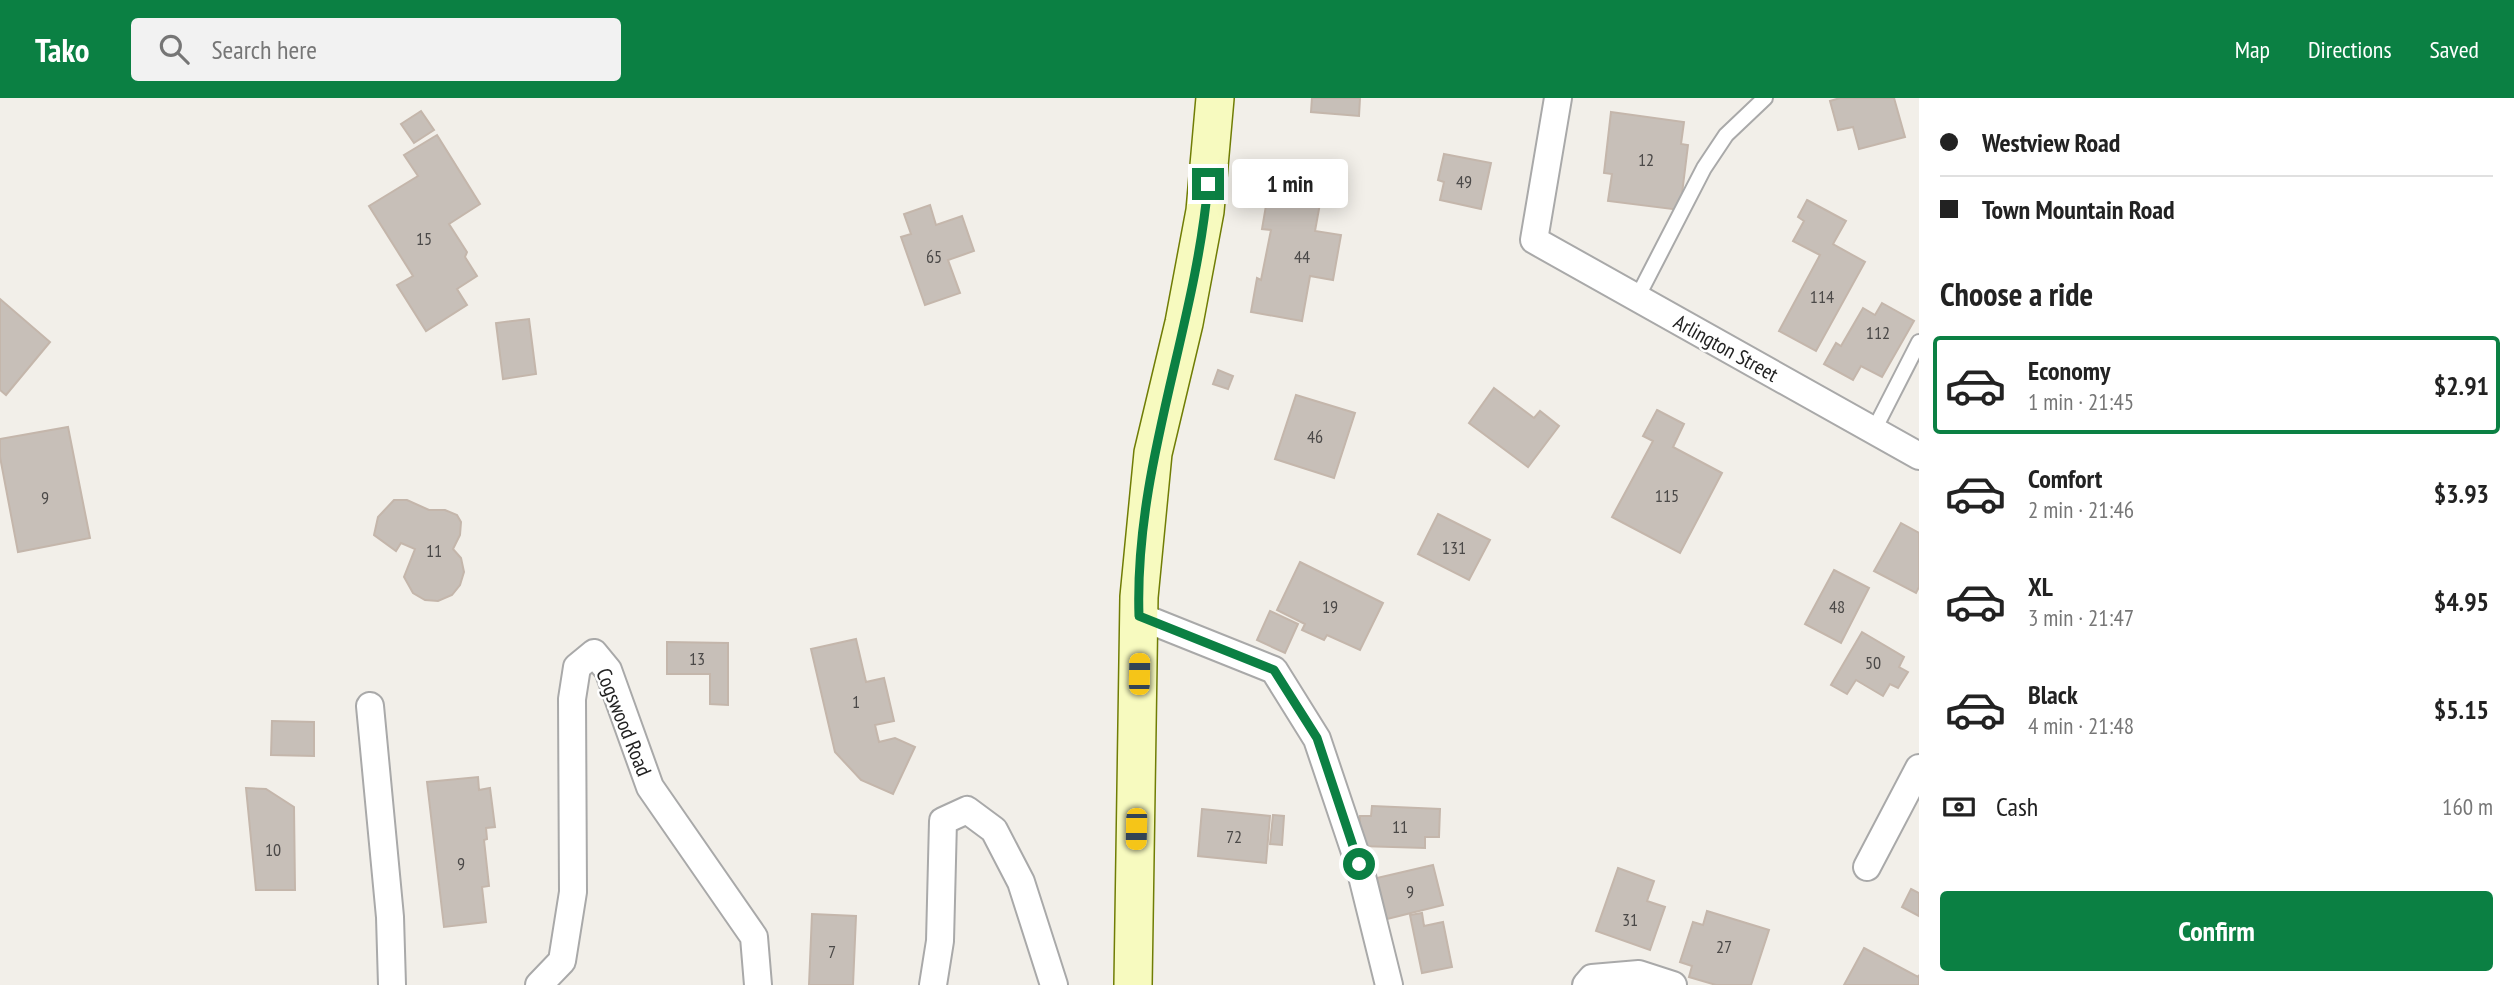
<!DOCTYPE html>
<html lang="en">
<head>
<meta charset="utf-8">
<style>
	body { margin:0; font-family:"PT Sans Narrow",sans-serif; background:#f2f2f2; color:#222; height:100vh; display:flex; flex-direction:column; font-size:26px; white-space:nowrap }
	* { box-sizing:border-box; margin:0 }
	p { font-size:23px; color:#767676 }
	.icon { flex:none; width:38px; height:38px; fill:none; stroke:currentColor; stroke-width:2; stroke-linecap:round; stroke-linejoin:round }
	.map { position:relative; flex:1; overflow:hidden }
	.panel { display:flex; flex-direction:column; background:#fff; width:595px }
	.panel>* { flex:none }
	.banner { display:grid; align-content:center; height:154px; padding:0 21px; background:#fff }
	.end { position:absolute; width:32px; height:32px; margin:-16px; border:9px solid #0b8043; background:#fff; box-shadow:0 0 0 4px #fff }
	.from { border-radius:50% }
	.bubble { position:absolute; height:49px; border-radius:7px; background:#fff; box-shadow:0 4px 18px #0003; font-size:23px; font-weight:600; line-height:49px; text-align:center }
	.car { position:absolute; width:21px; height:42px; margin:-21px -10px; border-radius:9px; box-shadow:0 0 5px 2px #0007; background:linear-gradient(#f5c518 24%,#345 0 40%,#f5c518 0 76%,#345 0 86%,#f5c518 0) }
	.banner b { display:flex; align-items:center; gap:24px; height:66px; font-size:26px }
	.banner b+b { border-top:2px solid #e0e0e0 }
	.banner i { width:18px; height:18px; background:#222 }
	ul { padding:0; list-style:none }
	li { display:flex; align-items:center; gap:21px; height:98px; margin:0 14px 10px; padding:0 7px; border:4px solid transparent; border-radius:7px }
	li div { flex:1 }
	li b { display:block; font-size:26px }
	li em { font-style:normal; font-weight:600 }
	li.on { border-color:#0b8043 }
	li>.icon { width:63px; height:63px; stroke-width:1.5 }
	h2 { padding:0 21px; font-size:32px; line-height:84px }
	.pay { display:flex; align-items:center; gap:18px; height:77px; padding:0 21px; font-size:26px }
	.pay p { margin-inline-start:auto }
	.action { display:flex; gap:14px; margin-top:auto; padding:14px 21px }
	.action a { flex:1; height:80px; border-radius:7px; background:#0b8043; color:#fff; font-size:28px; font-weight:600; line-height:80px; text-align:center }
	header { display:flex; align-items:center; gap:42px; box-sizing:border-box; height:98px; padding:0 35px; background:#0b8043; color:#fff }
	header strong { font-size:33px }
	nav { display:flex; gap:38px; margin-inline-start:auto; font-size:24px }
	.search { width:490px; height:63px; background:#f2f2f2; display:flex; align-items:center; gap:18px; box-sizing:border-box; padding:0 24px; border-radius:7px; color:#767676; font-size:26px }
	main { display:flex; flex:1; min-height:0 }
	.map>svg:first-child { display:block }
	.building { fill:#c7bfb8; stroke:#c4b6ab; stroke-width:2 }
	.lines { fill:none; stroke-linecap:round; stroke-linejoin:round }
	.service-casing { stroke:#a9a9a9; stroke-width:18 }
	.minor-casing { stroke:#a9a9a9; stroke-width:30 }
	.secondary-casing { stroke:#707d05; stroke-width:40 }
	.service { stroke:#fff; stroke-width:14 }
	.minor { stroke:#fff; stroke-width:26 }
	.secondary { stroke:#f7fabf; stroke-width:37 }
	.route { stroke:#0b8043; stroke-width:9 }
	.labels { text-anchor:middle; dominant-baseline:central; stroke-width:5; stroke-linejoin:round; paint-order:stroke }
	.number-label { font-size:18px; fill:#4b4948 }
	.street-label { font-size:21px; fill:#222; stroke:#fff }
</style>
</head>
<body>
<header>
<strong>Tako</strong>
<div class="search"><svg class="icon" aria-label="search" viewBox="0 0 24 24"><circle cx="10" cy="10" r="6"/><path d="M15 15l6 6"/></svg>Search here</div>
<nav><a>Map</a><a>Directions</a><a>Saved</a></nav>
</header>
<main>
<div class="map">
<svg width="1919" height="887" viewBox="0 0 1919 887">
	<rect width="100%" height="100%" fill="#f2efe9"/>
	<g class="building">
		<polygon points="1312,0 1360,0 1359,18 1311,14"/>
		<polygon points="1840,0 1894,0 1905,39 1859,51 1853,29 1838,32 1830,3"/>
		<polygon points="421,13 434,32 414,45 401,26"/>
		<polygon points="1611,14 1684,24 1681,46 1688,47 1680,112 1608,103 1612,76 1604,75"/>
		<polygon points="437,37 480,106 449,126 467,154 465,159 477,178 457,191 467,207 426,233 397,187 413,178 369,108 418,78 404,57"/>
		<polygon points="1444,56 1491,65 1481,111 1440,102 1444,84 1438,82"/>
		<polygon points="1269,90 1321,100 1315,133 1341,137 1333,182 1310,178 1302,223 1251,214 1257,180 1261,182 1271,132 1262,131"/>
		<polygon points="1807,102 1846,123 1833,146 1865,164 1816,253 1779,233 1820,157 1793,143 1804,123 1798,119"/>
		<polygon points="930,107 936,127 962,118 974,153 948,162 960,195 925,207 901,139 911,136 904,116"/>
		<polygon points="0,201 50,244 6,297 0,292"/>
		<polygon points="1882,205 1914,223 1882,279 1861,268 1853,282 1824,266 1836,245 1841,248 1863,210 1875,217"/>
		<polygon points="529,221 536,276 503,281 496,225"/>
		<polygon points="1218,272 1233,278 1228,291 1213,286"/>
		<polygon points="1494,290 1534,320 1540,313 1559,328 1528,369 1469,325"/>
		<polygon points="1296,297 1355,315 1334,380 1275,361"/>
		<polygon points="1657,312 1684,326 1673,349 1722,375 1680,455 1612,419 1653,343 1643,338"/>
		<polygon points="68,329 90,440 18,454 0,359 0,341"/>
		<polygon points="394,402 407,402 429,412 445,412 457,417 461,424 460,437 453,451 461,460 464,474 460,487 452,497 438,503 425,502 413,495 404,479 415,451 401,445 396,453 374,437 378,419"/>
		<polygon points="1438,416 1490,442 1469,482 1418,456"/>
		<polygon points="1901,425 1919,435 1919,489 1916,495 1874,473"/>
		<polygon points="1300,464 1383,505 1360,552 1327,537 1324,542 1302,532 1305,526 1277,512"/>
		<polygon points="1834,472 1869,490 1841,545 1805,526"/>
		<polygon points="1270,513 1298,526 1285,555 1257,542"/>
		<polygon points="1862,534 1904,559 1899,569 1908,574 1898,590 1890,586 1883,598 1856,582 1847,596 1831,587"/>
		<polygon points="856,541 866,584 884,580 894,623 875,627 879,644 895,640 915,649 893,696 861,682 835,654 811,551"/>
		<polygon points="667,544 728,545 728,607 710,606 710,576 667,576"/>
		<polygon points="272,623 314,624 314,658 271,657"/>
		<polygon points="478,679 479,692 490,690 495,729 486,730 487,741 484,742 489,788 482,789 486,824 444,829 427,684"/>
		<polygon points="246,690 266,691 294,709 295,792 256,792"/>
		<polygon points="1372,708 1440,711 1439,739 1425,739 1425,750 1360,748 1360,718 1371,718"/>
		<polygon points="1202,711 1270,718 1266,765 1198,758"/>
		<polygon points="1273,717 1284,718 1282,747 1270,746"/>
		<polygon points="1433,767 1443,807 1387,821 1377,780"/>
		<polygon points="1618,770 1654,783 1647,803 1665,809 1650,852 1596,833"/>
		<polygon points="1911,791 1919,795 1919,818 1902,809"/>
		<polygon points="1707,813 1769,832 1751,887 1716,887 1689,879 1692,868 1680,864 1693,824 1703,827"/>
		<polygon points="1422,815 1424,828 1443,824 1452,869 1422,875 1410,817"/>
		<polygon points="812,816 856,818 853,887 809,887"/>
		<polygon points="1864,850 1918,879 1919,877 1919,887 1844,887"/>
	</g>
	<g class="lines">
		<g class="service-casing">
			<g id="service">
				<polyline points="1637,200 1704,70 1726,37 1765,0"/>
				<polyline points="1874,332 1919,244"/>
			</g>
		</g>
		<g class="minor-casing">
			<g id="minor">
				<polyline points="1558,0 1534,142 1919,358"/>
				<polyline points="1139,518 1274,572 1317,641 1359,766 1389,887"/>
				<polyline points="370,608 390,819 392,887"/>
				<polyline points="1867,769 1919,670"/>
				<polyline points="539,887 562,863 573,794 572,601 577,569 594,555 608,572 650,689 754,839 758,887"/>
				<polyline points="933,887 940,843 943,723 967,712 994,732 1021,784 1054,887"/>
				<polyline points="1586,887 1592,880 1639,876 1673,887"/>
			</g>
		</g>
		<g class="secondary-casing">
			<polyline id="secondary" points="1133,887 1139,499 1153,355 1184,225 1205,113 1215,0"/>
		</g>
		<use href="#service" class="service"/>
		<use href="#minor" class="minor"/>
		<use href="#secondary" class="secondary"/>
	</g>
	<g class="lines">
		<path class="route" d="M1208 86C1195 232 1134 370 1139 518L1274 572 1317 640 1359 766"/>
	</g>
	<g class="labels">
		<g class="number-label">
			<text x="1646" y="61">12</text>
			<text x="1464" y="83">49</text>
			<text x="424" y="140">15</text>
			<text x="934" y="158">65</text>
			<text x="1302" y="158">44</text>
			<text x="1822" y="198">114</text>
			<text x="1878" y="234">112</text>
			<text x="1315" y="338">46</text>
			<text x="1667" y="397">115</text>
			<text x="45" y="399">9</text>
			<text x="1454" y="449">131</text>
			<text x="434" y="452">11</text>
			<text x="1330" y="508">19</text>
			<text x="1837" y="508">48</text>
			<text x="697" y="560">13</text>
			<text x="1873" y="564">50</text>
			<text x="856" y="603">1</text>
			<text x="1400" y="728">11</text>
			<text x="1234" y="738">72</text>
			<text x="273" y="751">10</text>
			<text x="461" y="765">9</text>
			<text x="1410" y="793">9</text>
			<text x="1630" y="821">31</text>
			<text x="1724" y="848">27</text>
			<text x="832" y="853">7</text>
		</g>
		<g class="street-label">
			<text transform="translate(1726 250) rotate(29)">Arlington Street</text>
			<text transform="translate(624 624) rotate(68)">Cogswood Road</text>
		</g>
	</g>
</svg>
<i class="end from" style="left:1359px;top:766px"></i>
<i class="end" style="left:1208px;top:86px"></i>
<div class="bubble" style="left:1232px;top:61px;width:116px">1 min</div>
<i class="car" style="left:1139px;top:576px;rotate:1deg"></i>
<i class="car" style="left:1136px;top:731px;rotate:181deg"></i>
</div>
<section class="panel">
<div class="banner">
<b><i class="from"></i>Westview Road</b>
<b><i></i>Town Mountain Road</b>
</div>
<h2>Choose a ride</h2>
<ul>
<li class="on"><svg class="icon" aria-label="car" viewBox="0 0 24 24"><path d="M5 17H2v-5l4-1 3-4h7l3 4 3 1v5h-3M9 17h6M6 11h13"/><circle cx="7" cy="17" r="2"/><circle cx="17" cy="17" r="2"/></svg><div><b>Economy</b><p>1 min · 21:45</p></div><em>$2.91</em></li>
<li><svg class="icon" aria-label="car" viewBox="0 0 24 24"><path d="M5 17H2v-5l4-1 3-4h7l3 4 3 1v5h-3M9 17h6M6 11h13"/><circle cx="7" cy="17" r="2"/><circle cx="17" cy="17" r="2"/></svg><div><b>Comfort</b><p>2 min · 21:46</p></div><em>$3.93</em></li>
<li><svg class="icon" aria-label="car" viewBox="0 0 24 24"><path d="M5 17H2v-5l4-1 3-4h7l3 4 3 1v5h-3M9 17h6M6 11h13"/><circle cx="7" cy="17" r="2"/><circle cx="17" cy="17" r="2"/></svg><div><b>XL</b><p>3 min · 21:47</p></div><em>$4.95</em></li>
<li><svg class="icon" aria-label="car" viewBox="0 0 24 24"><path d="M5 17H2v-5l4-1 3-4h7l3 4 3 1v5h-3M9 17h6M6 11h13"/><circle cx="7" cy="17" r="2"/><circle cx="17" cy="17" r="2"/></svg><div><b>Black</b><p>4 min · 21:48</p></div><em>$5.15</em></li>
</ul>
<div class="pay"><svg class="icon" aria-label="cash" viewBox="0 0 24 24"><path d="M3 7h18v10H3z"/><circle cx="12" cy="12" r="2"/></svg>Cash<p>160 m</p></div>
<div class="action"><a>Confirm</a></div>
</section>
</main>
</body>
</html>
